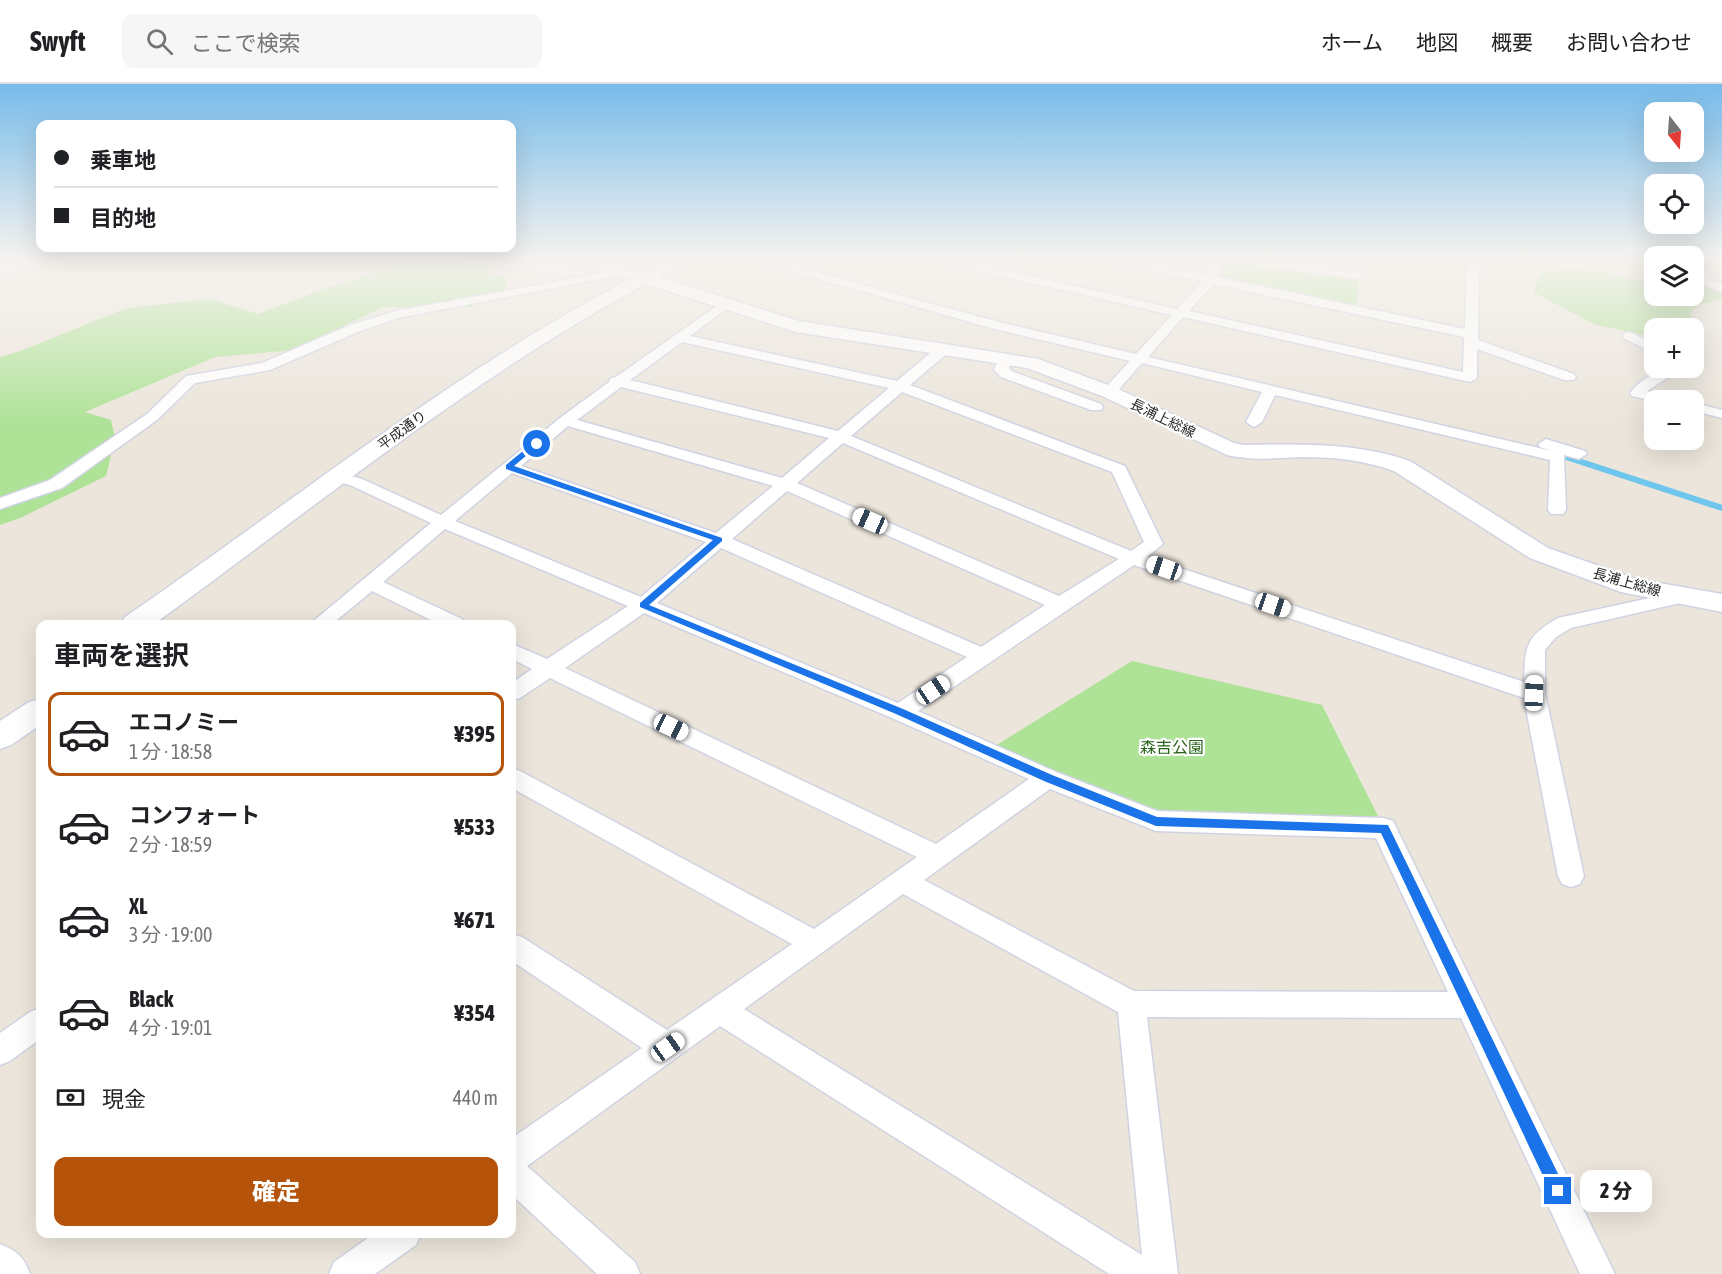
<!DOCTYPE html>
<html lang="ja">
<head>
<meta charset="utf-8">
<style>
	body { margin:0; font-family:"Asap Condensed","Noto Sans JP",sans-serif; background:#f6f6f6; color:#202124; height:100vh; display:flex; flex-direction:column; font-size:22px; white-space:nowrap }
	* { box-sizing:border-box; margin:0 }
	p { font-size:20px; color:#757577 }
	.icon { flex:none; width:33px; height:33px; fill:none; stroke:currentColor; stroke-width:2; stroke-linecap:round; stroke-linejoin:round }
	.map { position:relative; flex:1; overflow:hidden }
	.side { position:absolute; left:36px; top:536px; width:480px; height:618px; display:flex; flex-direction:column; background:#fff; border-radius:12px; box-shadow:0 6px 24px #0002 }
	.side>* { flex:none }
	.guide { position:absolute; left:36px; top:36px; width:480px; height:132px; border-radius:12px; box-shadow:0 6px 24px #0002; display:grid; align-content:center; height:132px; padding:0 18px; background:#fff }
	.needle { width:39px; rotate:163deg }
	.buttons { position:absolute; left:1644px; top:18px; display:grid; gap:12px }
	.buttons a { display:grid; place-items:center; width:60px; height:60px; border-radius:12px; background:#fff; box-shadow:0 6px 24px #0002; font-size:30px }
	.end { position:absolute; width:27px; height:27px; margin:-14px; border:8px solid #1a73e8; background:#fff; box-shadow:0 0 0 3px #fff }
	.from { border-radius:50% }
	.bubble { position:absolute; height:42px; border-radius:12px; background:#fff; box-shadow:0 6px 24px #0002; font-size:20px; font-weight:800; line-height:42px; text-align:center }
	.car { position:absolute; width:18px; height:36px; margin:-18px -9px; border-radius:8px; box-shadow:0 0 4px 2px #0007; background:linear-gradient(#fff 24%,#345 0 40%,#fff 0 76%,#345 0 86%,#fff 0) }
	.guide b { display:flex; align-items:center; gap:21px; height:57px; font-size:22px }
	.guide b+b { border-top:2px solid #e0e0e0 }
	.guide i { width:15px; height:15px; background:#202124 }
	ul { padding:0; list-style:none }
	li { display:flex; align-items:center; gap:18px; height:84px; margin:0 12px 9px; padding:0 6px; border:3px solid transparent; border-radius:12px }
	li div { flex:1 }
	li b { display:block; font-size:22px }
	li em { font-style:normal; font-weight:800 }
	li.on { border-color:#b45309 }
	li>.icon { width:54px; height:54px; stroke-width:1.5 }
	h2 { padding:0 18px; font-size:27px; line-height:72px }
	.pay { display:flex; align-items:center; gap:15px; height:66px; padding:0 18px; font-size:22px }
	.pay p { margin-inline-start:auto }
	.button { display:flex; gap:12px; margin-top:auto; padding:12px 18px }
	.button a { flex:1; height:69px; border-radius:12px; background:#b45309; color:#fff; font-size:24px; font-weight:800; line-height:69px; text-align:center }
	header { display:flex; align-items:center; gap:36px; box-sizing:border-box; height:84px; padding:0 30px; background:#fff; border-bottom:2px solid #e0e0e0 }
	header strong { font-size:28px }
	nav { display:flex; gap:33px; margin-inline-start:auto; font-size:21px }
	.search { width:420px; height:54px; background:#f6f6f6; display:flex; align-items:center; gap:15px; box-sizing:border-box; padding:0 21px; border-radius:12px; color:#757577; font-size:22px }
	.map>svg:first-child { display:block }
	.green { fill:#aee297 }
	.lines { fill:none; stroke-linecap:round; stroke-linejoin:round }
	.stream { stroke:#6ec6ed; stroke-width:6 }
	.street-casing { stroke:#d0d3e2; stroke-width:3 }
	.secondary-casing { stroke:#d0d3e2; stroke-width:3 }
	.street { fill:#fff; fill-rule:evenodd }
	.secondary { fill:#fff; fill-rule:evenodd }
	.route { fill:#1a73e8 }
	.labels { text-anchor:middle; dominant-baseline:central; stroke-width:4.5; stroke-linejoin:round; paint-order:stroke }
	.far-street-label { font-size:14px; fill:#292929; stroke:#fff }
	.park-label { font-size:16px; fill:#27641a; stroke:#fff }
</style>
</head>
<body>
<header>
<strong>Swyft</strong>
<div class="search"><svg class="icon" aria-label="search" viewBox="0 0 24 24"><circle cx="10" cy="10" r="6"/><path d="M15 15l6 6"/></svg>ここで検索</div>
<nav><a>ホーム</a><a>地図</a><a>概要</a><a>お問い合わせ</a></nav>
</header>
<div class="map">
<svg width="1722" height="1190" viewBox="0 0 1722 1190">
	<rect width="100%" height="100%" fill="#ebe5db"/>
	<g class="green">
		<polygon points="384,176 495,176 488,190 505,192 507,203 471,223 383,223 293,266 215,273 85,328 111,336 115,354 106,392 20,434 0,441 0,273 20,267 127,224 210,215 258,230 318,207 398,181"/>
		<polygon points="1220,176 1246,176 1359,191 1356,226 1210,196"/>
		<polygon points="1587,183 1654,201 1654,212 1694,212 1694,201 1722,196 1722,215 1698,221 1690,230 1705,251 1694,252 1694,244 1654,244 1654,253 1596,241 1533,208 1543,185"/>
		<polygon points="1132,577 1322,621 1384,744 1156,737 987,667"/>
	</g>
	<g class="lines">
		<polyline class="stream" points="1554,369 1722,424"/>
		<g class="street-casing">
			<g id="street">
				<polygon points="27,176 45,176 0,191 0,184"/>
				<polygon points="463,176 502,176 581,185 587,188 581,191 469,179"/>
				<path d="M752 176H771L999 238 1136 270 1172 231 944 179 938 176H960L1177 225 1202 197 1117 179 1111 176H1134L1207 191 1214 176H1226L1217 193 1465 245 1467 176H1479L1478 256 1574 290 1576 293 1574 296H1564L1477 265V294L1470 298 1183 233 1148 273 1552 367 1540 363 1538 360 1546 355 1585 367 1587 370 1579 375 1564 371 1566 426 1563 430H1551L1548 426 1550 376 1275 311 1262 338 1254 343 1246 338 1262 308 1142 279 1114 311H1104L1102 308 1104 305 1130 277 991 244ZM1213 200 1464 253 1463 288 1189 227Z"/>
				<polygon points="1240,176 1273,176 1359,187 1365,191 1359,195 1246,179"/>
				<polygon points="623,185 627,186 627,190 398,234 360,247 270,286 195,299 157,336 62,404 0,425 0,414 50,396 147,330 186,292 262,279 350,241 396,227"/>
				<polygon points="1694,188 1722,200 1722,209 1694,196"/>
				<path d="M725 216 731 220 729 223 690 252 897 297 940 261H950L952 264 950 267 910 301 1125 382 1163 460 1147 473 1524 598C1525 562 1525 553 1558 534L1682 507 1689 509 1692 513 1689 517 1571 544 1556 553 1545 566V609L1584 792 1580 800 1571 803 1562 800 1558 792 1524 614 1134 481 918 627 1056 688 1157 727 1384 734 1393 737 1615 1190H1580L1461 934 1147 933 1178 1190H1109L720 942 527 1082 635 1178 640 1190H597L512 1111V1054L642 964 512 877V850L522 853 667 946 792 860 512 704V684L520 687 814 845 917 773 550 594 520 614 512 616V599L532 585 512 575V560L547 575 628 522 445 445 383 498 462 535 465 540H439L372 507 332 540H310L431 439 350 401 332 396 330 393 338 388 362 395 441 431 560 334 609 298 611 294 616 293ZM682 258 889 304 838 347 630 296ZM621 303 829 354 782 394 577 336ZM902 308 1112 388 1144 458 1131 467 851 352ZM568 342 773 402 716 449 521 382ZM843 359 1119 475 1059 512 797 399ZM512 389 706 458 641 513 455 437ZM787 407 1045 521 981 563 732 455ZM721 464 967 573 898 619 657 519ZM644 529 892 634 1029 695 936 760 565 584ZM1050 705 1156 747 1376 754 1448 908 1134 907 924 796ZM903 810 1118 928 1142 1171 744 925Z"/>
				<polygon points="1630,248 1654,260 1654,269 1625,255 1623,252 1625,249"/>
				<path d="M1010 271 1017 275 1009 283 1011 287 1101 320 1103 323 1101 326H1091L1001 293 994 286C996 278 1003 273 1010 271Z"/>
				<path d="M1666 284H1683L1647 307 1673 313 1675 316 1654 317 1632 312 1630 309C1640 296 1652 290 1666 284Z"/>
				<polygon points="1694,319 1722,326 1722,334 1694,327"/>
				<polygon points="40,924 40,955 10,977 0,981 0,949 30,928"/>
				<polygon points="375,1149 421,1149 416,1161 375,1190 329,1190 334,1178"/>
			</g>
		</g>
		<g class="secondary-casing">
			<g id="secondary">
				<path d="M578 176H603L643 188 669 176H691L689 179 659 193 799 237 1038 275 1116 304 1234 359 1244 361C1301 360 1355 358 1410 377L1548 464 1636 495 1722 510V528L1621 508 1530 474 1394 387C1364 376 1334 373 1302 373 1276 374 1252 377 1227 371L1102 312 1027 284 796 248 646 200C469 295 316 423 154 540H121L125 533C292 419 450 289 630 195L580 179Z"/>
				<polygon points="40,615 40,641 11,661 0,665 0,637 29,618"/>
				<path d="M0 1160C18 1168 23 1172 30 1190H0Z"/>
			</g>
		</g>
		<use href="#street" class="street"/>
		<use href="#secondary" class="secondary"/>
	</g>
	<linearGradient id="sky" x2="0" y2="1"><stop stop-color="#77bbea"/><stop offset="0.51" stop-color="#f6f3ef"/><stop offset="1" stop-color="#f6f3ef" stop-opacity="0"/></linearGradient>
	<rect width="1722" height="343" fill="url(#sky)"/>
	<polygon class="route" points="534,358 540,360 514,382 722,454 722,457 649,521 903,625 1052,691 1157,733 1388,741 1564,1102 1566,1107 1564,1113 1558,1115 1553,1113 1381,749 1156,742 1044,697 896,630 640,523 640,519 713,456 506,385 506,381"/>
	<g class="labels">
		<g class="far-street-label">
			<text transform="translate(1163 334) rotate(26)">長浦上総線</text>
			<text transform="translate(402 346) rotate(-36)">平成通り</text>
			<text transform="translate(1627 498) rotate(16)">長浦上総線</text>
		</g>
		<g class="park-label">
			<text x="1172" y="663">森吉公園</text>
		</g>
	</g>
</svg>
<div class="buttons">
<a><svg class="needle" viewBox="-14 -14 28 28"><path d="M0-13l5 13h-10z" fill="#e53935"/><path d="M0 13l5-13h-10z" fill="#757577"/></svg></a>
<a><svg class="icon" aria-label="locate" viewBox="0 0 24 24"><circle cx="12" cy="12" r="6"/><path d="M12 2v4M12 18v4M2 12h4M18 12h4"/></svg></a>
<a><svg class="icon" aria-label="layers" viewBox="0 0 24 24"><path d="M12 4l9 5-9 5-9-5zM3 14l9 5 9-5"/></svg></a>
<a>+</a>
<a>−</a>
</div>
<i class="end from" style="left:537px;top:360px"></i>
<i class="end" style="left:1558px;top:1107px"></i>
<div class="bubble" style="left:1580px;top:1086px;width:72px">2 分</div>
<i class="car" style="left:870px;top:437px;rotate:294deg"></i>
<i class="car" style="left:1164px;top:484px;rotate:289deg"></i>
<i class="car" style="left:1273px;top:521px;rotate:109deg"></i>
<i class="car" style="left:933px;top:606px;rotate:56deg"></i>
<i class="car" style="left:1534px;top:609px;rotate:2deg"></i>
<i class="car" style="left:671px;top:643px;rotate:115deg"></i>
<i class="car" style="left:668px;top:963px;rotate:55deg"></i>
<div class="guide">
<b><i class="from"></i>乗車地</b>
<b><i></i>目的地</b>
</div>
<section class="side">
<h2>車両を選択</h2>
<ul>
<li class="on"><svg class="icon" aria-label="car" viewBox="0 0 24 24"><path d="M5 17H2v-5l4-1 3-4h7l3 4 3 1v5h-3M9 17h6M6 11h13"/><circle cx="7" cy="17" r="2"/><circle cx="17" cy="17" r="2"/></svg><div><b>エコノミー</b><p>1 分 · 18:58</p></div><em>¥395</em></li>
<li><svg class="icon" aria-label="car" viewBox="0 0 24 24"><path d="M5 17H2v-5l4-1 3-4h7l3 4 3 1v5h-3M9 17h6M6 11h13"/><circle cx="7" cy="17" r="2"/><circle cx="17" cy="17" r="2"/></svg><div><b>コンフォート</b><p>2 分 · 18:59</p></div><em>¥533</em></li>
<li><svg class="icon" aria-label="car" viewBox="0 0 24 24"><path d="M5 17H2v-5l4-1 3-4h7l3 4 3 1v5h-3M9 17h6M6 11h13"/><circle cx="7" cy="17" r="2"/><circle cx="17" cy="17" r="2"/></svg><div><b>XL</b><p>3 分 · 19:00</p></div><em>¥671</em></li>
<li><svg class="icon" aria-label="car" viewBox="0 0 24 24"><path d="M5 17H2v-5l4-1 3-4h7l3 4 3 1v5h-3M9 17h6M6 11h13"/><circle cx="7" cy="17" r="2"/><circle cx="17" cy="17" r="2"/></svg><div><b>Black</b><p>4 分 · 19:01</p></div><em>¥354</em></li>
</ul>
<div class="pay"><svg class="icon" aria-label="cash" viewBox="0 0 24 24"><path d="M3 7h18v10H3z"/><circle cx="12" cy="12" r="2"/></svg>現金<p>440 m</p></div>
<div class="button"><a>確定</a></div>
</section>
</div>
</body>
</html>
